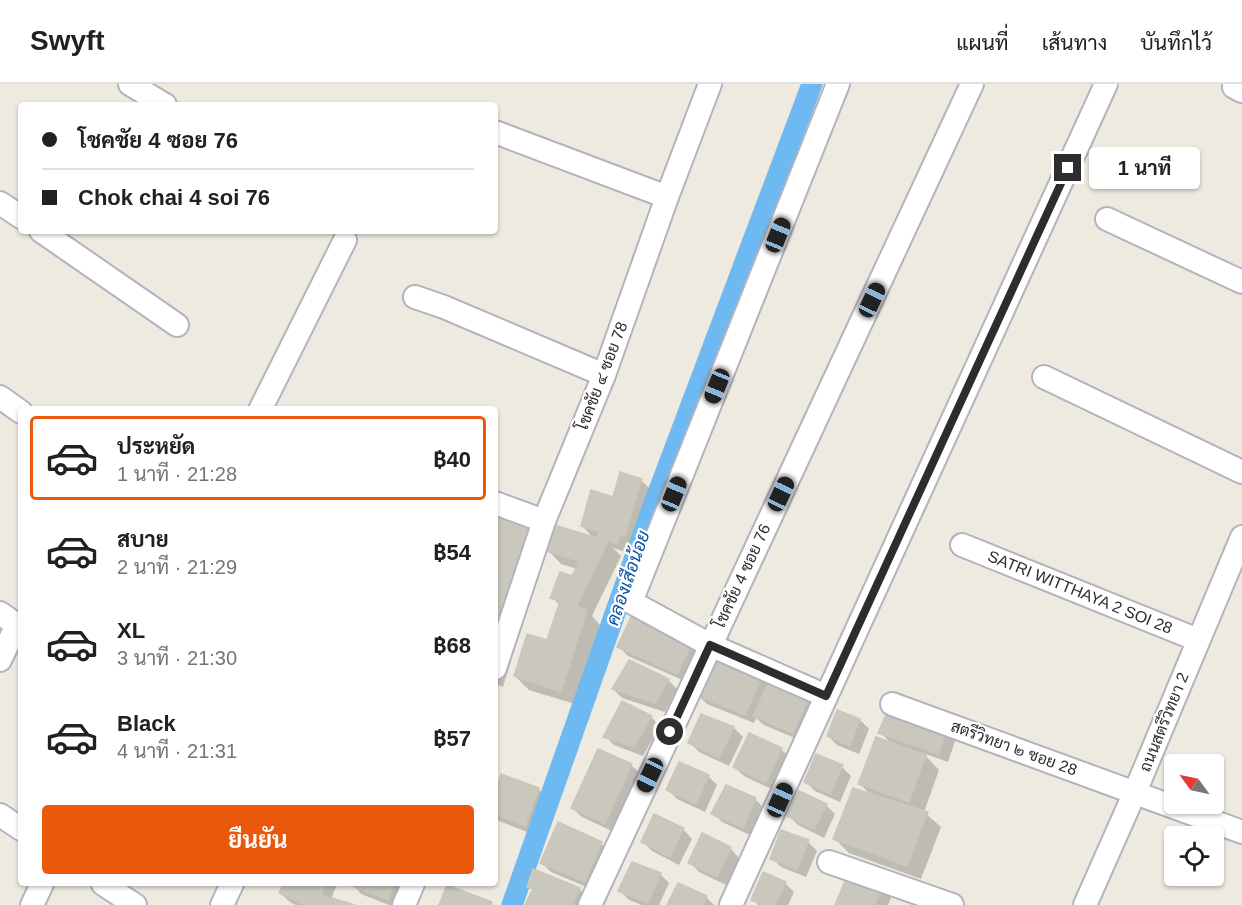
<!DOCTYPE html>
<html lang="th">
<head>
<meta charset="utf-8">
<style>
	body { margin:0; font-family:Arial,Sarabun,sans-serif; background:#f6f6f6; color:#202124; height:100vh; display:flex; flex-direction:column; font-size:22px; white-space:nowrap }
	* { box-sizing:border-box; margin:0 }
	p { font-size:20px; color:#757577 }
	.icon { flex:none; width:33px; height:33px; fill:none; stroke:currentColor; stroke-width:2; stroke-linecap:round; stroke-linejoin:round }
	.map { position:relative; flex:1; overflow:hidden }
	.sheet { position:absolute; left:18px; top:322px; width:480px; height:480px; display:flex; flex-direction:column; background:#fff; border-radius:6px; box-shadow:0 2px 4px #0004 }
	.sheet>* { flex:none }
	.top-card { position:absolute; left:18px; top:18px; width:480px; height:132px; border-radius:6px; box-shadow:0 2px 4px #0004; display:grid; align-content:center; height:132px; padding:0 24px; background:#fff }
	.needle { width:39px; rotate:303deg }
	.controls { position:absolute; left:1164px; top:670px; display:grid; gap:12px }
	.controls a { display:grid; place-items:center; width:60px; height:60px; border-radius:6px; background:#fff; box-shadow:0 2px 4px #0004; font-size:30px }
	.end { position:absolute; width:27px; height:27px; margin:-14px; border:8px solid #2d2d2d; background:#fff; box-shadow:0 0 0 3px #fff }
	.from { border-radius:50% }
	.bubble { position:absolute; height:42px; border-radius:6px; background:#fff; box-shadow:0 2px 4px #0004; font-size:20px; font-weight:700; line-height:42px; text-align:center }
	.car { position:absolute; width:18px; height:36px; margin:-18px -9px; border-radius:8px; box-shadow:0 0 4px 2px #0007; background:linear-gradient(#222 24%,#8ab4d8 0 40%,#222 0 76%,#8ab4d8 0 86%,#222 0) }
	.top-card b { display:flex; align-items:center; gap:21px; height:57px; font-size:22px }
	.top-card b+b { border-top:2px solid #e0e0e0 }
	.top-card i { width:15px; height:15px; background:#202124 }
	ul { padding:10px 0 0; list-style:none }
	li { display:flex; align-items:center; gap:18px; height:84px; margin:0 12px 9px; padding:0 12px; border:3px solid transparent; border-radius:6px }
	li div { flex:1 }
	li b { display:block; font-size:22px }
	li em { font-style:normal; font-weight:700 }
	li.active { border-color:#ea580c }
	li>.icon { width:54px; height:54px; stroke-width:1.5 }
	.cta { display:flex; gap:12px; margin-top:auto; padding:12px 24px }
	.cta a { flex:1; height:69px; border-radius:6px; background:#ea580c; color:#fff; font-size:24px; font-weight:700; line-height:69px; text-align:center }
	header { display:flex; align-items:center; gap:36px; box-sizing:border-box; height:84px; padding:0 30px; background:#fff; border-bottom:2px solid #e0e0e0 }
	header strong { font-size:28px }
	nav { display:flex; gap:33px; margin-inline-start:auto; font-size:21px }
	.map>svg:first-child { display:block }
	.shadow { fill:#0003 }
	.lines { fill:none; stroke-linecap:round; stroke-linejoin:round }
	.canal { stroke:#6fb9f3; stroke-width:21 }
	.building { fill:#cac8bd; stroke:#cac7b8; stroke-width:1.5 }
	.minor-casing { stroke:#b3b3c0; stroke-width:26 }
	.minor { stroke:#fff; stroke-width:22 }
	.route { stroke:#2d2d2d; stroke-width:8 }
	.labels { text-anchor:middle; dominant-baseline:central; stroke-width:4.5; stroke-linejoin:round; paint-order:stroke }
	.street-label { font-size:16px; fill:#2d2d2d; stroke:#fff }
	.water-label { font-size:18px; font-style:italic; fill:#0953a4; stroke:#fff }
</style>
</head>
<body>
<header>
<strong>Swyft</strong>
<nav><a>แผนที่</a><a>เส้นทาง</a><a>บันทึกไว้</a></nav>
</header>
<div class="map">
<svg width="1242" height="821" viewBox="0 0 1242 821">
	<rect width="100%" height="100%" fill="#eeeadf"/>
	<g class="shadow">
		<polygon points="641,396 650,405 634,460 629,458 626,468 613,464 621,472 592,532 600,541 575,620 529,606 515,592 548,558 560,522 552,513 573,494 577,485 561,480 548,466 595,455 582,442 614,415"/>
		<polygon points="495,434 527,445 546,464 503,603 495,600"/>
		<polygon points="635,530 701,568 687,598 628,572 619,563"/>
		<polygon points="717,571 819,620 802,657 764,641 756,634 754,639 707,620 698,611"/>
		<polygon points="668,596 677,605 665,628 622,614 613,605"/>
		<polygon points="622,619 651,633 660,642 643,672 614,661 605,652"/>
		<polygon points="889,626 956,654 948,678 923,669 939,686 924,728 941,743 921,795 849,769 835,755 871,711 860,700 892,660 880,648"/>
		<polygon points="838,628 860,636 869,645 859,670 837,661 828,652"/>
		<polygon points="702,632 734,644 743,653 729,682 699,668 690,659"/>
		<polygon points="781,665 790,674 776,707 744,692 734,683"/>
		<polygon points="599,667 631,681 641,690 614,748 582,733 572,724"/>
		<polygon points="842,683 851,692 840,718 815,707 806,698"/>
		<polygon points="708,692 717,701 705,728 677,715 668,706"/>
		<polygon points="538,705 548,714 535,751 499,737 495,732 495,713"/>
		<polygon points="755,715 764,724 752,752 722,738 713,729"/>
		<polygon points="826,721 835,730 824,754 798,741 789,732"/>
		<polygon points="683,745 692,755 679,781 652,767 643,758"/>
		<polygon points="808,758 817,767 806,793 781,783 772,774"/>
		<polygon points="601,759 610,768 594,806 551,788 542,779"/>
		<polygon points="730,764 739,774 726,801 699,788 690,778"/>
		<polygon points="660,790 669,799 659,821 642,821 629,816 620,807"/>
		<polygon points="785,799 794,808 788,821 758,821 753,815"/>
		<polygon points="284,800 337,800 331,815 350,821 296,821 290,818 280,809"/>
		<polygon points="353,800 407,800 399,821 389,821 361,810"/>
		<polygon points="679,801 706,813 714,821 669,821"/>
		<polygon points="529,802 579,805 588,814 585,821 527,821 534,807"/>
		<polygon points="882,805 891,814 888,821 837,821"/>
	</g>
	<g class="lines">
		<polyline class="canal" points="512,821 653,422 812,0"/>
	</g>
	<g class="building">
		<polygon points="620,388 642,395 625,452 620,450 617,460 597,454 599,448 581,442 591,406 613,413"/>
		<polygon points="495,433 528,444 495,553"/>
		<polygon points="557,442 608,457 577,522 550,514 560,488 572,492 579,477 546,467"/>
		<polygon points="560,517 587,526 561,608 514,592 527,550 547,556"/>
		<polygon points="634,527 693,558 677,590 617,563"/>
		<polygon points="716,569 763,590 745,631 696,611"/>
		<polygon points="629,576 669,595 655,619 612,605"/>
		<polygon points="771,593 811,609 793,649 753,632"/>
		<polygon points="622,617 652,632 634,663 603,653"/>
		<polygon points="889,624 947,643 939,670 878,649"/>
		<polygon points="837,626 860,635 850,662 827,652"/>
		<polygon points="701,630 734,643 719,674 688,659"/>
		<polygon points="749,649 782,664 766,699 733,683"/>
		<polygon points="876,653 926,671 909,718 858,700"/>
		<polygon points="598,665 632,680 605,740 571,724"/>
		<polygon points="816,670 843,681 830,710 804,698"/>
		<polygon points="679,678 709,691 696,720 666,706"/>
		<polygon points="501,690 539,704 525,742 495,730 495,708"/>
		<polygon points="726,701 756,714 743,744 711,730"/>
		<polygon points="853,704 928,728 907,782 833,755"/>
		<polygon points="799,707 827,720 814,746 787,732"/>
		<polygon points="654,730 684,744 670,773 641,758"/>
		<polygon points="558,738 602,758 585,798 540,779"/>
		<polygon points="781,746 809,756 797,785 770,775"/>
		<polygon points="702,749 731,763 717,793 688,779"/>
		<polygon points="632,778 661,789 648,819 618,807"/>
		<polygon points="533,785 580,804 572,821 525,821 533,805 527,803"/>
		<polygon points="763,788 786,798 775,821 763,821 751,816"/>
		<polygon points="848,790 882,803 875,821 835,821"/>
		<polygon points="678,799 707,812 703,821 667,821"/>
		<polygon points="283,800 326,800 316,821 304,821 279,809"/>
		<polygon points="351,800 394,800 388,816 350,801"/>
		<polygon points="447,801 492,818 491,821 439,821"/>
		<polygon points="321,811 355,821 317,821"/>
	</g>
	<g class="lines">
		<g class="minor-casing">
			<g id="minor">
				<polyline points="130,0 165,21"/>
				<polyline points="1234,3 1242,7"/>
				<polyline points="495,48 667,113"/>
				<polyline points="0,119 21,133"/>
				<polyline points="1107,135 1242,198"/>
				<polyline points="41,147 177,241"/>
				<polyline points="415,213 444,223 604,291"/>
				<polyline points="1044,293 1242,388"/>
				<polyline points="0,313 21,328"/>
				<polyline points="260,326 345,156"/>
				<polyline points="495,419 544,437"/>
				<polyline points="962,461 1198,556"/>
				<polyline points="0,529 14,539 16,543 0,576"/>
				<polyline points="495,584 544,437 604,291 667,113 710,0"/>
				<polyline points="826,612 710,561 631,518 838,0"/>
				<polyline points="892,620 1242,748"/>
				<polyline points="0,731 21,745"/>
				<polyline points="829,778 952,821"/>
				<polyline points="103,800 135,821"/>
				<polyline points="32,821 42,800"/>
				<polyline points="222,821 232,800"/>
				<polyline points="404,821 413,800"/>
				<polyline points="590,821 972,0"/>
				<polyline points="731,821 1106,0"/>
				<polyline points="1085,821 1135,708 1242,453"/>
			</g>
		</g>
		<use href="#minor" class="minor"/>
	</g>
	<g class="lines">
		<polyline class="route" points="670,648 710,561 826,612 1068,84"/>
	</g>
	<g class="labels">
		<g class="street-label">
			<text transform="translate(602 292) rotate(-69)">โชคชัย ๔ ซอย 78</text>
			<text transform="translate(742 492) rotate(-65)">โชคชัย 4 ซอย 76</text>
			<text transform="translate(1080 508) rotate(22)">SATRI WITTHAYA 2 SOI 28</text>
			<text transform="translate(1164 638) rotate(-68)">ถนนสตรีวิทยา 2</text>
			<text transform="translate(1014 664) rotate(20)">สตรีวิทยา ๒ ซอย 28</text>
		</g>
		<g class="water-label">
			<text transform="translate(628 494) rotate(-71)">คลองเสือน้อย</text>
		</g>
	</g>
</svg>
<div class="controls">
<a><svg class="needle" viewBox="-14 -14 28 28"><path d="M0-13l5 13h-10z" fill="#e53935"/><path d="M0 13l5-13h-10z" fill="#757577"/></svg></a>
<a><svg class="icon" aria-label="locate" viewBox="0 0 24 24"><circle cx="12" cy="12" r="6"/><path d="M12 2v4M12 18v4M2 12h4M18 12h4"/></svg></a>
</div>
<i class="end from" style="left:670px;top:648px"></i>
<i class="end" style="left:1068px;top:84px"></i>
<div class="bubble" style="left:1089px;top:63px;width:111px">1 นาที</div>
<i class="car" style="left:778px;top:151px;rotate:22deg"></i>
<i class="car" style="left:872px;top:216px;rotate:25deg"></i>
<i class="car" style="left:717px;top:302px;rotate:202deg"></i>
<i class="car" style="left:674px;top:410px;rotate:22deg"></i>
<i class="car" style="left:781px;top:410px;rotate:25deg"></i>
<i class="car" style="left:650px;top:691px;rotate:205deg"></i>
<i class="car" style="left:780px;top:716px;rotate:24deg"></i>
<div class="top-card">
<b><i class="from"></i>โชคชัย 4 ซอย 76</b>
<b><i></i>Chok chai 4 soi 76</b>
</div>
<section class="sheet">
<ul>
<li class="active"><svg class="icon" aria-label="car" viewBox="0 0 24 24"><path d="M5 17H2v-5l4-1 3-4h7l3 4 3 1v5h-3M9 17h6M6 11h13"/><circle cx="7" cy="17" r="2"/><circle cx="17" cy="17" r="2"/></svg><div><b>ประหยัด</b><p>1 นาที · 21:28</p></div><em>฿40</em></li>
<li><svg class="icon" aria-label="car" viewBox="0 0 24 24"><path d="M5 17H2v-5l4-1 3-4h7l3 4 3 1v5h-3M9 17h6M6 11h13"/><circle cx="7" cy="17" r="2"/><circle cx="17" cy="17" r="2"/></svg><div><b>สบาย</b><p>2 นาที · 21:29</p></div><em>฿54</em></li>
<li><svg class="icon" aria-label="car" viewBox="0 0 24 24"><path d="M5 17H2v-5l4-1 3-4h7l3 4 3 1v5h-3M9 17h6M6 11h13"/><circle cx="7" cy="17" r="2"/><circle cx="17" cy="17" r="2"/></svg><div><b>XL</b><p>3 นาที · 21:30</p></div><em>฿68</em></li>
<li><svg class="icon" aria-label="car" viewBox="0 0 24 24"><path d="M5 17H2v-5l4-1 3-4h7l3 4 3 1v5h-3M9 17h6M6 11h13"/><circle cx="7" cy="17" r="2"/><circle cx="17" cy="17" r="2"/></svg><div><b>Black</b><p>4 นาที · 21:31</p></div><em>฿57</em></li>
</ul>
<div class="cta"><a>ยืนยัน</a></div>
</section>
</div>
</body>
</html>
